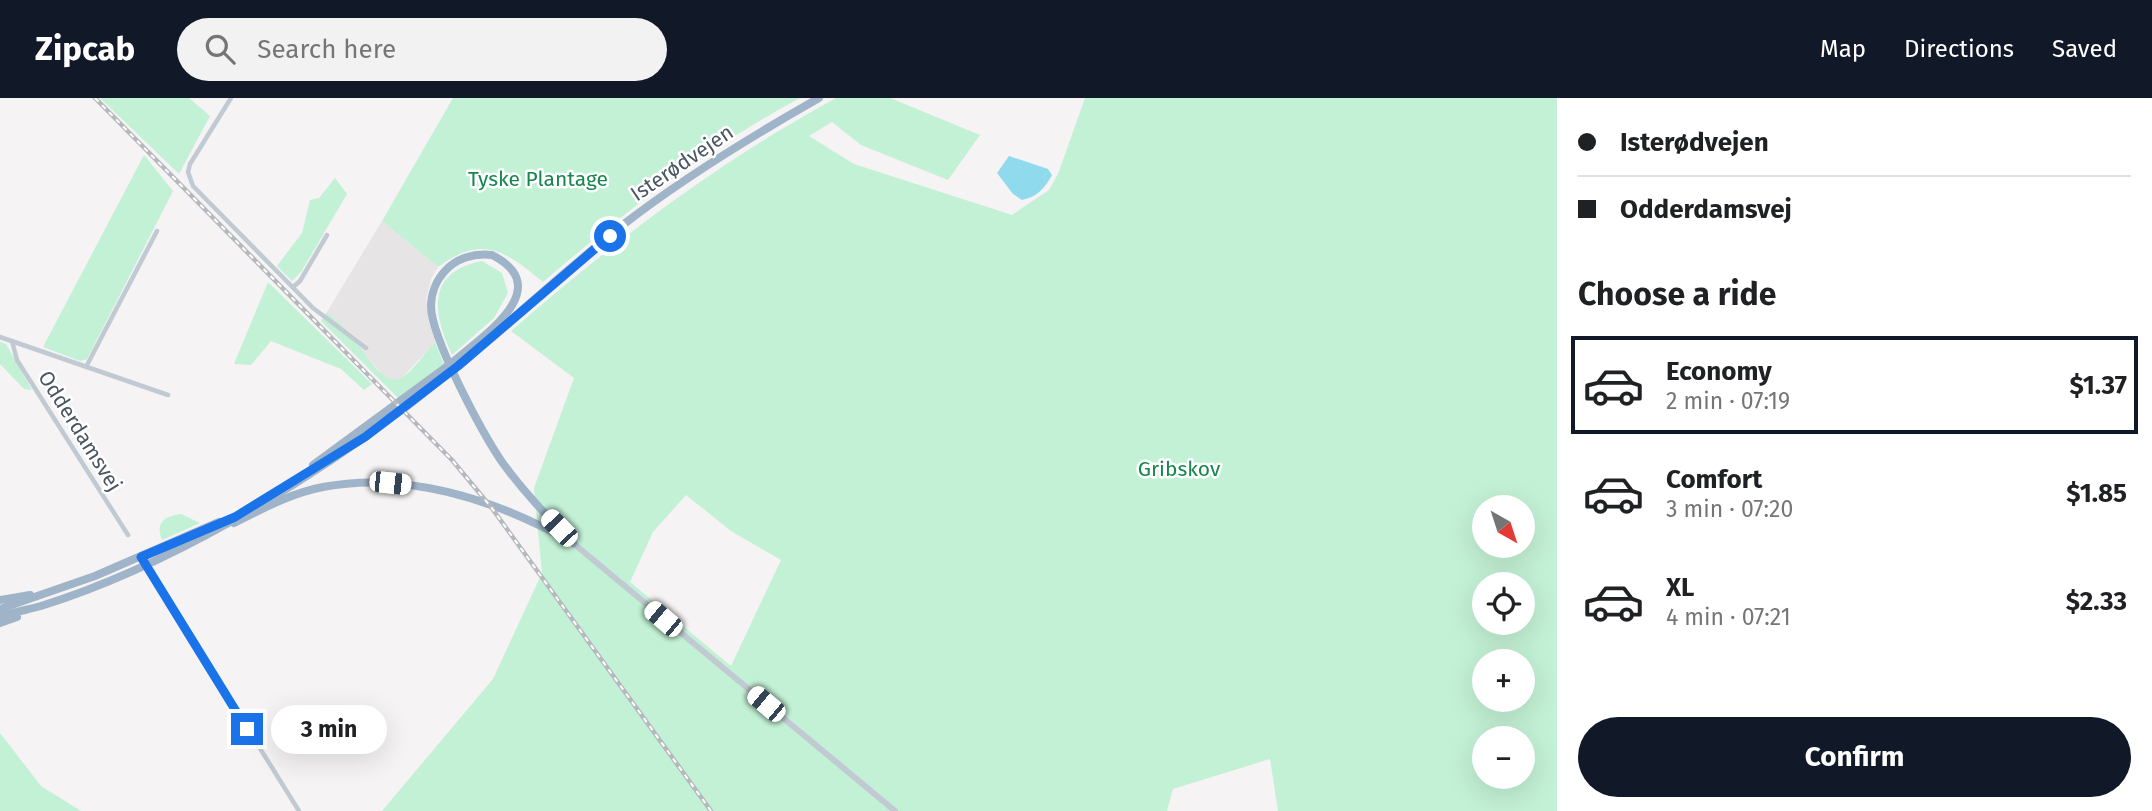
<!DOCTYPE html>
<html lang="en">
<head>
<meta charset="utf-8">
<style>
	body { margin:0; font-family:"Fira Sans",sans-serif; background:#f2f2f2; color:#202124; height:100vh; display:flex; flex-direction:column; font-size:26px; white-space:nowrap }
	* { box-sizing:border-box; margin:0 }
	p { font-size:23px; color:#757577 }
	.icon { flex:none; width:38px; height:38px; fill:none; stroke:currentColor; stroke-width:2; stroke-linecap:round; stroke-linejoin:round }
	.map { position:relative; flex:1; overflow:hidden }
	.panel { display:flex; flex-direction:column; background:#fff; width:595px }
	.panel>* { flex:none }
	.banner { display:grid; align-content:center; height:154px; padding:0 21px; background:#fff }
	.needle { width:46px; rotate:141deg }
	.fabs { position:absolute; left:1472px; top:397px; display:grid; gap:14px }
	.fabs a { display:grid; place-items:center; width:63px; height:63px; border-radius:50%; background:#fff; box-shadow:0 7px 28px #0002; font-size:35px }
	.end { position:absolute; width:32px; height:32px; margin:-16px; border:9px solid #1a73e8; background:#fff; box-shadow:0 0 0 4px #fff }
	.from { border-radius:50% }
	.bubble { position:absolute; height:49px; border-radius:24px; background:#fff; box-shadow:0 7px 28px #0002; font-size:23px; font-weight:700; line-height:49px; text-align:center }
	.car { position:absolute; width:21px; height:42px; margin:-21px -10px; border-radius:9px; box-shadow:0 0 5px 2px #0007; background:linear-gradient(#fff 24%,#345 0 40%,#fff 0 76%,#345 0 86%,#fff 0) }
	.banner b { display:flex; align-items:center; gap:24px; height:66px; font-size:26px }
	.banner b+b { border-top:2px solid #e0e0e0 }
	.banner i { width:18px; height:18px; background:#202124 }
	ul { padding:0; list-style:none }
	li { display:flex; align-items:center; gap:21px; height:98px; margin:0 14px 10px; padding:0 7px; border:4px solid transparent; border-radius:0px }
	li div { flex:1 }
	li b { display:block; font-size:26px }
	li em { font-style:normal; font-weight:700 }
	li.current { border-color:#111827 }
	li>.icon { width:63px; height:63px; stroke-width:1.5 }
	h2 { padding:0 21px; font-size:32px; line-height:84px }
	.primary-button { display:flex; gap:14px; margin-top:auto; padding:14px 21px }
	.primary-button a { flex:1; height:80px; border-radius:42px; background:#111827; color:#fff; font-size:28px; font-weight:700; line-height:80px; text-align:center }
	header { display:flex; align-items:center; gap:42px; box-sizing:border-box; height:98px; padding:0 35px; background:#111827; color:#fff }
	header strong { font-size:33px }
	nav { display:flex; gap:38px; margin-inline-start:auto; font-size:24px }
	.search { width:490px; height:63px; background:#f2f2f2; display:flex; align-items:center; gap:18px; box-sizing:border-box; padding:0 24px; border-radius:38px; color:#757577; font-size:26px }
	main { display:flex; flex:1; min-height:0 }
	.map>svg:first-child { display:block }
	.education { fill:#e6e4e5 }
	.green { fill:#c3f1d5; fill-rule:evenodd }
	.water { fill:#90daee }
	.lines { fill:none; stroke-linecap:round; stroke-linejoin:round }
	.minor { stroke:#c1cad2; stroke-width:4.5 }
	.tertiary { stroke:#c1cad2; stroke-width:6 }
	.trunk { stroke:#9fb4c9; stroke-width:8 }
	.rail-casing { stroke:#b5b8bd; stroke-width:4.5 }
	.rail { stroke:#fff; stroke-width:2; stroke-dasharray:5; stroke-linecap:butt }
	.route { stroke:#1a73e8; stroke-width:9 }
	.labels { text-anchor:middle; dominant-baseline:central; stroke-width:5; stroke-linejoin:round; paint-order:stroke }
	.street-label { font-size:21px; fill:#4a5661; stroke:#fff }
	.park-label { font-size:21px; fill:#17864f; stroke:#fff }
</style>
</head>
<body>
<header>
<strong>Zipcab</strong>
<div class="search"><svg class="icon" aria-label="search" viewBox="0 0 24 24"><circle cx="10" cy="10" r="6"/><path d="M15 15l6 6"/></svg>Search here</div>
<nav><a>Map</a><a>Directions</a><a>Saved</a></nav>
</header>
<main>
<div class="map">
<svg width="1557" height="713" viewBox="0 0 1557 713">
	<rect width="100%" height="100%" fill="#f5f3f3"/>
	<polygon class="education" points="382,123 438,169 431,181 426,202 435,244 402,280 394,282 383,277 358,250 349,234 327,214"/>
	<g class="green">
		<polygon points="100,0 189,0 210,18 179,76"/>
		<path d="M453 0H800C707 50 623 115 543 184 506 153 482 136 438 169L382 123Z"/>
		<path d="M836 0H890L980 37 948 82 861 47 832 24 809 38 854 66 1012 117 1049 92 1058 76 1085 0H1557V713H1278L1270 661 1173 691 1167 713H382L493 581 542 475 534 390 574 280 511 233C616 142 714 67 836 0ZM686 397 731 433 781 462 731 568 630 484 653 434ZM1484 410H1522V448H1484ZM1484 486H1522V525H1484ZM1484 564H1522V602H1484ZM1484 640H1522V679H1484Z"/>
		<polygon points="144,57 173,93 87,261 80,263 43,249"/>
		<polygon points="335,80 347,96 301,174 292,183 277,168 302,135 310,102 319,100"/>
		<path d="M482 163 502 175 508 195 494 220 452 257C433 216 425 174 482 163Z"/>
		<polygon points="268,184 372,286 364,292 341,271 271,243 251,267 234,266"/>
		<path d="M327 214C333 220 341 226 347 232 358 243 381 290 401 280 413 274 425 254 435 244L444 266 399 301 321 223Z"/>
		<polygon points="0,244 6,246 32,292 24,291 0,266"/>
		<path d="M181 416 200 425 162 442C155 425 164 418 181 416Z"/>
		<polygon points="0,635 41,688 81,713 0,713"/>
	</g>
	<path class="water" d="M1009 58 1048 71 1052 77C1045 90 1037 99 1022 102L1013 96 997 75Z"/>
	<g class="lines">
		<g class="minor">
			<polyline points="231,0 190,66 188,74 193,88 313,210 366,250"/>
			<polyline points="293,189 300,183 327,137"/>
			<polyline points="0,239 168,297"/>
			<polyline points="12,243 17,262 128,437"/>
			<polyline points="86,269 157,133"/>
			<polyline points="141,459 299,713"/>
		</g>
		<polyline class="tertiary" points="573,445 895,713"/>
		<g class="trunk">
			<path d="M313 367 445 270 454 263C483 238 557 190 492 157 474 155 456 160 444 174 436 183 431 196 431 208 431 240 483 336 502 364 523 393 548 419 573 445"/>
			<path d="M234 425C262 411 291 395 323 389 404 373 493 401 564 440"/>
			<polyline points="0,502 30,497"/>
			<polyline points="0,511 95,478 219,424"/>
			<path d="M0 519C13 514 27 512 41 508 166 469 301 388 406 309 482 251 549 185 624 126 686 78 752 38 819 0"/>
			<polyline points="0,525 17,519"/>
		</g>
		<g class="rail-casing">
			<polyline id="rail" points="95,0 452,362 491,409 711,713"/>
		</g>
		<use href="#rail" class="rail"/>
	</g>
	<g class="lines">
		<polyline class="route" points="247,631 141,459 235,419 365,339 458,268 610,138"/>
	</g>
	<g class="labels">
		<g class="street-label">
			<text transform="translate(682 65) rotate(-34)">Isterødvejen</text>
			<text transform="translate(80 333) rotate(58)">Odderdamsvej</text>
		</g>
		<g class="park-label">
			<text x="538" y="81">Tyske Plantage</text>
			<text x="1179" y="371">Gribskov</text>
		</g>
	</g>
</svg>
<div class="fabs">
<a><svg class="needle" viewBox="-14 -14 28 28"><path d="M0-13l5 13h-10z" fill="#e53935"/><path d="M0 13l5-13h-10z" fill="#757577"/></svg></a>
<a><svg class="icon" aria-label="locate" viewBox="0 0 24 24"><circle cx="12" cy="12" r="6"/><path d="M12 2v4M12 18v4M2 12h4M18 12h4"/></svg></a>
<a>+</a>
<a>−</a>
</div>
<i class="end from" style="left:610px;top:138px"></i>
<i class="end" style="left:247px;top:631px"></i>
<div class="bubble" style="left:271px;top:607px;width:116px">3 min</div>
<i class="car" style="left:390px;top:385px;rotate:96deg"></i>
<i class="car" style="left:559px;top:430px;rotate:316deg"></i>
<i class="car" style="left:663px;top:521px;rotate:310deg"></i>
<i class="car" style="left:766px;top:606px;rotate:310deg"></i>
</div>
<section class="panel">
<div class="banner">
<b><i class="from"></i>Isterødvejen</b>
<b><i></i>Odderdamsvej</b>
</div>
<h2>Choose a ride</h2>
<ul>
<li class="current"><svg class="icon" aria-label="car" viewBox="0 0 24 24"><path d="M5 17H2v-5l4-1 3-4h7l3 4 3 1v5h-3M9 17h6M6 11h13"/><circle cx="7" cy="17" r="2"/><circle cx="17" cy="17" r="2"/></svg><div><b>Economy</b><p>2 min · 07:19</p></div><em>$1.37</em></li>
<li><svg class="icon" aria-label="car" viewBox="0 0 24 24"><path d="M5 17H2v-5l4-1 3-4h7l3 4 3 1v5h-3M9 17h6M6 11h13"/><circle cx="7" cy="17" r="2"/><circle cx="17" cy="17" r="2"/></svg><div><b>Comfort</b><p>3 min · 07:20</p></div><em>$1.85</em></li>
<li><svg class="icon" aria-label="car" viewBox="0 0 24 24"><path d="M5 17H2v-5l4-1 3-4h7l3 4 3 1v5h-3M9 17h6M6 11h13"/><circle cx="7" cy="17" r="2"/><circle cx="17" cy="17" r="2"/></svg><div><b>XL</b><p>4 min · 07:21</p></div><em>$2.33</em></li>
</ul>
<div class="primary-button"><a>Confirm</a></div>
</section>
</main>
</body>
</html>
